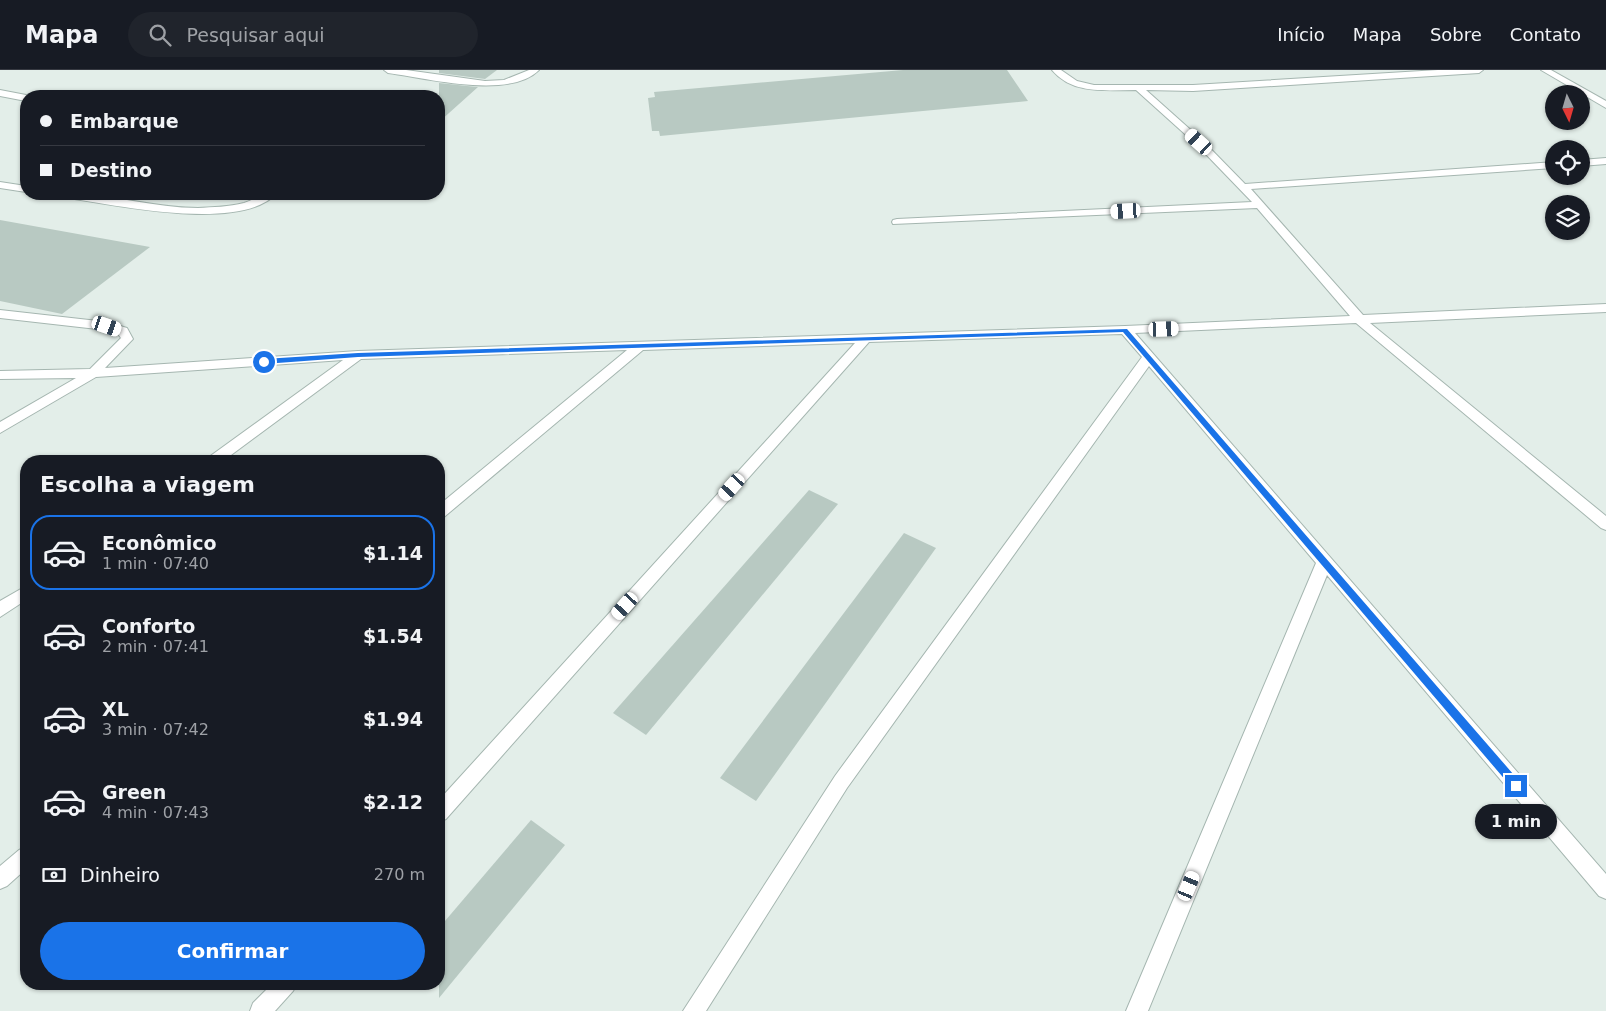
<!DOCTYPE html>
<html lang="pt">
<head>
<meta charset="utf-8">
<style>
	body { margin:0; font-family:"DejaVu Sans",sans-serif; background:#20242c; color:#f1f3f6; height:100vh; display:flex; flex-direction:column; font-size:19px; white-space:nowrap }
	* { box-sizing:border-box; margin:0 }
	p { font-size:16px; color:#9ea1a6 }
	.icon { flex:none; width:28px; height:28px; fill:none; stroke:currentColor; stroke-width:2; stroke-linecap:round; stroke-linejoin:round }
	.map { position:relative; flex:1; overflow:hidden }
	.panel { position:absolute; left:20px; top:385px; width:425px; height:535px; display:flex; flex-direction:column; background:#171b24; border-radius:20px; box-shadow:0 1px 4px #0004 }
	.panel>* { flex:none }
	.banner { position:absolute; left:20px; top:20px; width:425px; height:110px; border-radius:20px; box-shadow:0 1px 4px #0004; display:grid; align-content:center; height:110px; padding:0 20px; background:#171b24 }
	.needle { width:32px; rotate:175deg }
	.tools { position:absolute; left:1545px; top:15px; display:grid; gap:10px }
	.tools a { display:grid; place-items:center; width:45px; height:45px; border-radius:50%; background:#171b24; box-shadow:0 1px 4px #0004; font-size:25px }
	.end { position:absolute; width:22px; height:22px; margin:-11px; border:6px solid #1a73e8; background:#fff; box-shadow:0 0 0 2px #fff }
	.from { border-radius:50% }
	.bubble { position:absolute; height:35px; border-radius:18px; background:#171b24; box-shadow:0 1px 4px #0004; font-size:16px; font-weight:700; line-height:35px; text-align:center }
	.car { position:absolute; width:15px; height:30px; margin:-15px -8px; border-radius:6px; box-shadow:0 0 4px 1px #0007; background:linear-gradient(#fff 24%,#345 0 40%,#fff 0 76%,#345 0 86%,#fff 0) }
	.banner b { display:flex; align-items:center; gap:18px; height:48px; font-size:19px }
	.banner b+b { border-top:1px solid #363941 }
	.banner i { width:12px; height:12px; background:#f1f3f6 }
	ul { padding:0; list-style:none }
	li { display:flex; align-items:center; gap:15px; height:75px; margin:0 10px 8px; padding:0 10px; border:2px solid transparent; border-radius:20px }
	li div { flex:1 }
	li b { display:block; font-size:19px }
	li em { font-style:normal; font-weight:700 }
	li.active { border-color:#1a73e8 }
	li>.icon { width:45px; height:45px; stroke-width:1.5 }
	h2 { padding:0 20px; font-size:22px; line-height:60px }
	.pay { display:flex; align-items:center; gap:12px; height:55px; padding:0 20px; font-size:19px }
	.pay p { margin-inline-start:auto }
	.action { display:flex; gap:10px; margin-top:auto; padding:10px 20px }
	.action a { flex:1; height:58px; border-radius:30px; background:#1a73e8; color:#fff; font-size:20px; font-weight:700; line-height:58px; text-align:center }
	header { display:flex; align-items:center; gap:30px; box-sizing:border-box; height:70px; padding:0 25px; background:#171b24; border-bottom:1px solid #363941 }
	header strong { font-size:24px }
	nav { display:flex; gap:28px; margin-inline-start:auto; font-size:18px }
	.search { width:350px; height:45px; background:#20242c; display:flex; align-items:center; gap:12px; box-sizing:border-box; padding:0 18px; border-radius:28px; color:#9ea1a6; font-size:19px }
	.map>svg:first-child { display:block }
	.building { fill:#b8c9c2 }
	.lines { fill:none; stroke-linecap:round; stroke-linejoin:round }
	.street-casing { stroke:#a5b6b0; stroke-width:2 }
	.street { fill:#fff; fill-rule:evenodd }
	.route { fill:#1a73e8 }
</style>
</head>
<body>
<header>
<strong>Mapa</strong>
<div class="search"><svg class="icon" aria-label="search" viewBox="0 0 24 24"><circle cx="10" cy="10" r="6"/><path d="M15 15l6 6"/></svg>Pesquisar aqui</div>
<nav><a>Início</a><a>Mapa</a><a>Sobre</a><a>Contato</a></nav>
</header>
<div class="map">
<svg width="1606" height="941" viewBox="0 0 1606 941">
	<rect width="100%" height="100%" fill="#e3eee9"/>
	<g class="building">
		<polygon points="439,0 497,0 485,9 439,3"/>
		<polygon points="903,0 1007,0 1028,31 660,66 659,61 652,61 648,28 655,27 654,22"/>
		<polygon points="439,13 467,16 478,17 439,52"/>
		<polygon points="0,150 150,177 62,244 0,231"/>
		<polygon points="809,420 838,434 646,665 613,643"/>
		<polygon points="904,463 936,478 756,731 720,708"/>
		<polygon points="531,750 565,775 439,928 439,858"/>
	</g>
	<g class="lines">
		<g class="street-casing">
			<g id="street">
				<path d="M384 0H406L485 11 504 10 529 0H539C509 30 427 8 388 3Z"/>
				<path d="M1052 0H1061L1077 11 1094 15H1193L1438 0H1483L1479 3 1193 21 1146 20 1202 70 1245 114 1554 92V98L1251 119 1363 245 1606 234V242L1370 253 1606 446V460L1601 458 1356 253 1135 263 1606 804V829L1599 826 1327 505 1148 941H1126L1316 493 1149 296 847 718 706 941H683L835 706 1142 287 1122 264 869 272 446 749 439 752V730L855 273 643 280 444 447 439 449V435L627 280 361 289 223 391H207L209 387 343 290 96 307 0 363V352L76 308 0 309V301L90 299 121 268 118 264 106 260 0 248V240L107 252 127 258 133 269 105 298 358 281 1125 256 1350 246 1257 138 893 154 892 152 893 150 897 149 1252 132 1196 74 1136 20C1106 20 1073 25 1052 0Z"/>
				<polygon points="1541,0 1551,0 1606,31 1606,38"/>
				<polygon points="0,20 26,25 29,26 26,26 26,31 0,26"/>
				<polygon points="1606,88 1606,94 1581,96 1581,90"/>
				<polygon points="0,112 26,116 26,122 0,118"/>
				<path d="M57 124C103 121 151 138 198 138 213 137 229 137 244 133 256 129 263 123 276 124 239 163 110 134 62 127Z"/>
				<polygon points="26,516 26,530 0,547 0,531"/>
				<polygon points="26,777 26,799 7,816 0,819 0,796 19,780"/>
				<polygon points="272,914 297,914 293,921 275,941 250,941 253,933"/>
			</g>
		</g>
		<use href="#street" class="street"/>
	</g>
	<polygon class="route" points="1127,259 1520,712 1520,719 1513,719 1123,262 358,287 264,294 260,292 264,289 358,283"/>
</svg>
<div class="tools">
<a><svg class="needle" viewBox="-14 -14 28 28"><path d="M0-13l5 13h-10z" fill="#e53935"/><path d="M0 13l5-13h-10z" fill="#9ea1a6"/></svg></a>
<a><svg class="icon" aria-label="locate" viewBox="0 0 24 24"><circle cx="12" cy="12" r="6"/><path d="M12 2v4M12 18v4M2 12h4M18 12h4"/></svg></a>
<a><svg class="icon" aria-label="layers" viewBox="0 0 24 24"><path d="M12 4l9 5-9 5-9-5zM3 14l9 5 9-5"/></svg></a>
</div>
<i class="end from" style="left:264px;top:292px"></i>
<i class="end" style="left:1516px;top:716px"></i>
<div class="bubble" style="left:1475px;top:734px;width:82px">1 min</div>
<i class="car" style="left:1199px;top:72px;rotate:312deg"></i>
<i class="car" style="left:1126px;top:141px;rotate:267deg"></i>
<i class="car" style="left:107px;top:256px;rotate:109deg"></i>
<i class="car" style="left:1164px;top:259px;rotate:88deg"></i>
<i class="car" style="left:732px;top:417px;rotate:222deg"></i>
<i class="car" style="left:625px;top:536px;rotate:222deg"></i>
<i class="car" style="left:1189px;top:816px;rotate:23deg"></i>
<div class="banner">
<b><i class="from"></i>Embarque</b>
<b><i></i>Destino</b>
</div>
<section class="panel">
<h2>Escolha a viagem</h2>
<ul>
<li class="active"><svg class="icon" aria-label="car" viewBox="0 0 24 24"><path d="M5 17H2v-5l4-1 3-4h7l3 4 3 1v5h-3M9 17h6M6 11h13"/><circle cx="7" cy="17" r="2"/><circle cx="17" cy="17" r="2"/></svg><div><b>Econômico</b><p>1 min · 07:40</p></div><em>$1.14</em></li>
<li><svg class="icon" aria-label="car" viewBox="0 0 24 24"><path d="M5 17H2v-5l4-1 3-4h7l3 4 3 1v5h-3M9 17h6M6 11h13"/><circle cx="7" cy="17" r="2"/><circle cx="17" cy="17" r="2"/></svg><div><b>Conforto</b><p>2 min · 07:41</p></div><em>$1.54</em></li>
<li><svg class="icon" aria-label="car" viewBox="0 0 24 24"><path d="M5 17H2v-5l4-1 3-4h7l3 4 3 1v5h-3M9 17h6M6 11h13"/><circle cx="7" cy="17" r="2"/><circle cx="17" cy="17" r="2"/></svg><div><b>XL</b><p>3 min · 07:42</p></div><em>$1.94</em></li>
<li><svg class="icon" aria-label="car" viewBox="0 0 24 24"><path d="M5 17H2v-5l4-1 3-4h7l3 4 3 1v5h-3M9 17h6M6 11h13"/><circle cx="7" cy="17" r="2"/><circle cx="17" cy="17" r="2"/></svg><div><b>Green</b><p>4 min · 07:43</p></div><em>$2.12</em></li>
</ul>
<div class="pay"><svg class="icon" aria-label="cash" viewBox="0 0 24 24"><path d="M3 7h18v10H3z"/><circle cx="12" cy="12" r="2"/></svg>Dinheiro<p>270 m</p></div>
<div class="action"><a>Confirmar</a></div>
</section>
</div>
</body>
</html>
